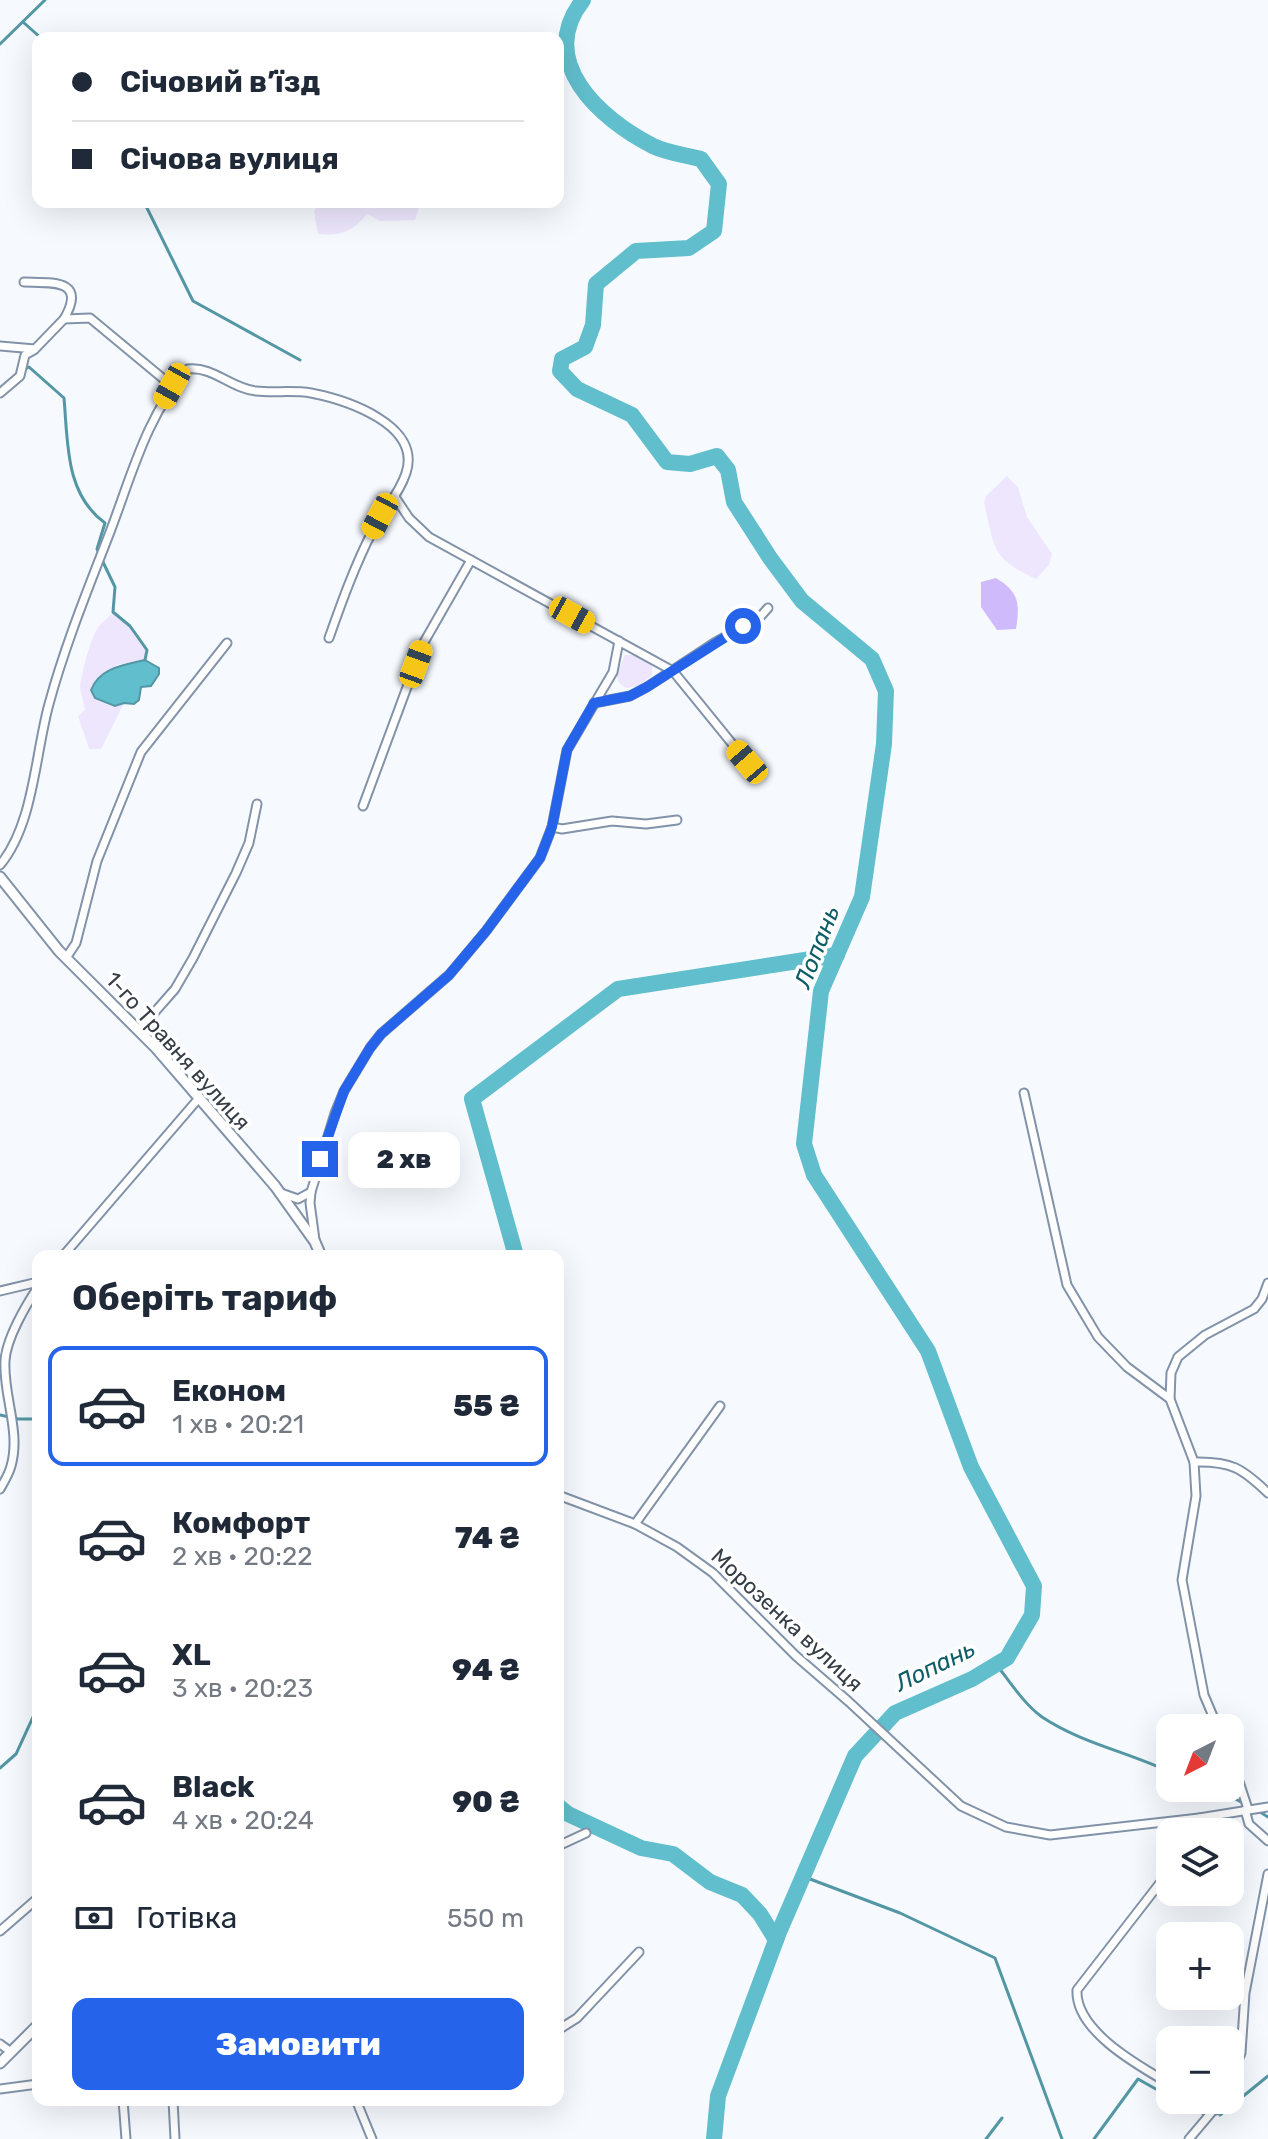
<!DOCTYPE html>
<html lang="uk">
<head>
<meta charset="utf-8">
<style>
	body { margin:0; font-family:Rubik,sans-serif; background:#f2f2f3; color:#1f2937; height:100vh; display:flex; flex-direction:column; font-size:30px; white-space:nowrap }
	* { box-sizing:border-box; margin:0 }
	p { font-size:26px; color:#747a83 }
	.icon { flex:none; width:44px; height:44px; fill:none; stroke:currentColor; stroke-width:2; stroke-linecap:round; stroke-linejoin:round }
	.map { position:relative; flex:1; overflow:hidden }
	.drawer { position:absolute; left:32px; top:1250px; width:532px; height:856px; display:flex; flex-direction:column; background:#fff; border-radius:16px; box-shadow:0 8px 32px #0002 }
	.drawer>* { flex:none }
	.top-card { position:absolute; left:32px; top:32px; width:532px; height:176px; border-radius:16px; box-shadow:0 8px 32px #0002; display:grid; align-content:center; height:176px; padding:0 40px; background:#fff }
	.needle { width:52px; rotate:222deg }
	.controls { position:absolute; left:1156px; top:1714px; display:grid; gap:16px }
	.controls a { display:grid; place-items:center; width:88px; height:88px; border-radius:16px; background:#fff; box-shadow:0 8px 32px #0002; font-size:40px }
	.end { position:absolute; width:36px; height:36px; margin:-18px; border:10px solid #2563eb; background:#fff; box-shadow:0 0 0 4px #fff }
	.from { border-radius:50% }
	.bubble { position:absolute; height:56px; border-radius:16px; background:#fff; box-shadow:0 8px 32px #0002; font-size:26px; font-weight:800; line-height:56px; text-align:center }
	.car { position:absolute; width:24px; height:48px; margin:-24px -12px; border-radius:10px; box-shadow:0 0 6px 2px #0007; background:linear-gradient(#f5c518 24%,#345 0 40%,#f5c518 0 76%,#345 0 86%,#f5c518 0) }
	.top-card b { display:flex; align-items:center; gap:28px; height:76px; font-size:30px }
	.top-card b+b { border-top:2px solid #e0e1e3 }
	.top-card i { width:20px; height:20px; background:#1f2937 }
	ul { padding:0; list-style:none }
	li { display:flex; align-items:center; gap:24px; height:120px; margin:0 16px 12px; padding:0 24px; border:4px solid transparent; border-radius:16px }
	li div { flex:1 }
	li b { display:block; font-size:30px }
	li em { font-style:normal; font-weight:800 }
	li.selected { border-color:#2563eb }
	li>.icon { width:72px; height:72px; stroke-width:1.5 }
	h2 { padding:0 40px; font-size:36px; line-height:96px }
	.pay { display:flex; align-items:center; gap:20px; height:88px; padding:0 40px; font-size:30px }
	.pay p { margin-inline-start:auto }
	.button { display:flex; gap:16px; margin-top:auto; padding:16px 40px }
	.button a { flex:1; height:92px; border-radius:16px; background:#2563eb; color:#fff; font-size:32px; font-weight:800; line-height:92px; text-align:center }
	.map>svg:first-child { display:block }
	.green { fill:#ede6fd }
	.forest { fill:#cfbbfb }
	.water { fill:#61becc; stroke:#5497a4; stroke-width:2 }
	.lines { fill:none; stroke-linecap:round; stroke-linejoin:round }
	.stream { stroke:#5497a4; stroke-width:3 }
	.river { stroke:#61becc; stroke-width:16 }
	.minor-casing { stroke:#8293a9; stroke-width:11 }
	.tertiary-casing { stroke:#8293a9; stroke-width:13 }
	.minor { stroke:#fff; stroke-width:7 }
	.tertiary { stroke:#fff; stroke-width:9 }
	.route { stroke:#2563eb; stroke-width:10 }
	.labels { text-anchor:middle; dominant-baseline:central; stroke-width:7; stroke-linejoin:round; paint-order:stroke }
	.street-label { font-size:22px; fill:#353d46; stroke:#fff }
	.water-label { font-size:24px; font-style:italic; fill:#0e5e68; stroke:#fff }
</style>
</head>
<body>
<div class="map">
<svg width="1268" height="2139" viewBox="0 0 1268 2139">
	<rect width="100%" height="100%" fill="#f6faff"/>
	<g class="green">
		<path d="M319 202H417L420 204 415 220 380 221 367 214C352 232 341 236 318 234L314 211Z"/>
		<path d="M1007 476 1018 487 1027 517 1052 554 1049 565 1036 579C991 558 995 549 984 503L986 496Z"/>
		<path d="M113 612 130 626 147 650 145 660 117 665 94 682 124 703 101 749H89C86 738 81 726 78 716L85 710C84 704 80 690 80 686 82 673 91 634 100 625 104 620 109 618 113 612Z"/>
		<polygon points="625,655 634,655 652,664 652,675 639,686 626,688 620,684 616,676"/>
	</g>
	<path class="forest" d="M996 578C1019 592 1020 603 1016 629L997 630 981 607V582Z"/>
	<path class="water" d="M145 660 159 668V674L151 686 141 687 139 700 134 704 124 703 115 706 95 698 91 690C100 667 125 665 145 660Z"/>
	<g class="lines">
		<g class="stream">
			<polyline points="23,22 41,38"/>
			<polyline points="0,44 45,0"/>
			<polyline points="144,202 193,301 300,360"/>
			<path d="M25 369 29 367 64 398C68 443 65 494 105 523L97 549 99 553"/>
			<polyline points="102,560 115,587 113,612 130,626 147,650 145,660"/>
			<polyline points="0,1415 18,1419 38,1419"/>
			<path d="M996 1664C1010 1682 1024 1704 1042 1717 1081 1743 1128 1752 1170 1772"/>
			<polyline points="0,1768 16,1754 38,1706"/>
			<polyline points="1215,1788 1243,1803"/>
			<polyline points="1260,1812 1268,1817"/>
			<polyline points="802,1876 900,1913 995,1958 1062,2139"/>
			<polyline points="1176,2100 1204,2114"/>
			<polyline points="1220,2115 1268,2076"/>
			<polyline points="986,2139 1002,2118"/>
			<polyline points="1094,2139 1138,2079 1170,2097"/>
		</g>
		<g class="river">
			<path d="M583 0C535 61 600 119 653 146 667 153 686 155 701 159L719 184 714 231 689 248 636 251 596 284 593 325 585 347 562 359 560 371 577 389 632 415 667 462 690 464 717 456 728 470 734 502 770 558 802 601 872 659 886 691 884 744 862 897 821 991 804 1144 814 1175 928 1351 971 1467 1034 1586 1032 1615 1007 1658 972 1679 895 1713 855 1756 779 1932 718 2096 714 2139"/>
			<polyline points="516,1256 472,1099 618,989 837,955"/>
			<polyline points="558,1806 568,1814 641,1848 673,1854 710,1882 742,1895 760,1914 776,1940"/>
		</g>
		<g class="minor-casing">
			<g id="minor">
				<path d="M24 282C53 283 87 279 64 319"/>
				<polyline points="0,346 35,349 64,319 90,318 172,386"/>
				<polyline points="0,393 20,376 25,355 34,350"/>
				<polyline points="395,497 409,518 429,537 673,671 747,762"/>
				<polyline points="594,703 630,696 647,687 714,643 760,617 768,608"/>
				<polyline points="363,806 423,644 471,560"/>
				<polyline points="552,827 562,829 612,821 646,824 677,820"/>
				<path d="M0 865C34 824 35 754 49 704 65 645 88 589 110 532 131 477 147 414 188 369 213 366 232 389 256 391 274 393 293 390 311 393 347 400 422 425 406 473 399 495 383 510 373 530 355 565 342 601 329 638"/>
				<polyline points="66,958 76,943 97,861 141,752 227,643"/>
				<polyline points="139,1030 175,989 193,958 236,873 249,843 257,804"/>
				<polyline points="1024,1093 1067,1285 1098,1337 1127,1367 1170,1399 1194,1462 1196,1496 1182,1580 1204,1695 1218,1728"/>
				<polyline points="281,1193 298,1199 311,1192"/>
				<polyline points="315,1240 310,1203 311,1192 335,1113 344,1091 370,1048 381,1034 449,975 486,931 540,858 552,827 567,750 613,672 619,641"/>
				<polyline points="63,1256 199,1098"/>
				<polyline points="0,1291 38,1282"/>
				<polyline points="1170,1399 1171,1373 1178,1357 1205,1335 1254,1309 1262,1299 1268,1283"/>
				<path d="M1194 1462C1231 1461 1242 1468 1268 1493"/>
				<path d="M0 1489C4 1482 9 1474 11 1466 21 1431 3 1396 5 1361 6 1339 26 1305 38 1287"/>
				<polyline points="558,1495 635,1524 677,1547 713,1573 796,1656 848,1701 961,1806 1006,1827 1050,1835 1199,1818 1268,1807"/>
				<polyline points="635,1524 720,1406"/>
				<polyline points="1230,1754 1248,1809"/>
				<polyline points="1245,1810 1249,1824 1268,1841"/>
				<polyline points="1196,1832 1199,1818"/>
				<polyline points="558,1846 586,1833"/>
				<path d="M1170 1870 1077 1990C1075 2031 1139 2066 1170 2084"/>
				<polyline points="0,1931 38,1898"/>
				<polyline points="558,2030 577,2018 639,1952"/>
				<polyline points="0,2044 11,2052"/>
				<polyline points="1230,2079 1241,2053 1245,1993 1268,1874"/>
				<polyline points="0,2089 38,2084"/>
				<polyline points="123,2100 126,2139"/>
				<polyline points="173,2100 175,2139"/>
				<polyline points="356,2100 372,2139"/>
				<polyline points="1198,2100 1216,2110"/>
				<polyline points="1189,2139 1222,2100"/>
			</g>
		</g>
		<g class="tertiary-casing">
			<g id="tertiary">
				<polyline points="0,877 59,951 156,1048 275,1186 315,1242 321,1256"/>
				<polyline points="0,2063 38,2025"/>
			</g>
		</g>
		<use href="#minor" class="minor"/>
		<use href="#tertiary" class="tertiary"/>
	</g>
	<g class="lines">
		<polyline class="route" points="320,1159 344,1091 370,1048 381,1034 449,975 486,931 540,858 552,827 567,750 594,703 630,696 647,687 743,626"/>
	</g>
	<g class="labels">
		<g class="street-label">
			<text transform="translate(178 1051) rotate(48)">1-го Травня вулиця</text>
			<text transform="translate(787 1620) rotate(43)">Морозенка вулиця</text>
		</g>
		<g class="water-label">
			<text transform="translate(817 947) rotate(-69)">Лопань</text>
			<text transform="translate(935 1666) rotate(-26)">Лопань</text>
		</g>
	</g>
</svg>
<div class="controls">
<a><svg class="needle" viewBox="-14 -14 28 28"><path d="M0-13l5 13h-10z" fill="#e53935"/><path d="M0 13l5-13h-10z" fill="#747a83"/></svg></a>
<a><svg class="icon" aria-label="layers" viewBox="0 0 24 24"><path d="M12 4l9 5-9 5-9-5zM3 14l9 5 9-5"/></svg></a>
<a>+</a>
<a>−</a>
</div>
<i class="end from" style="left:743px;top:626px"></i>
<i class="end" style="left:320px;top:1159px"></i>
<div class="bubble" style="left:348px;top:1132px;width:112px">2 хв</div>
<i class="car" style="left:172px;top:386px;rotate:209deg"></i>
<i class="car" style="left:380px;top:516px;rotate:208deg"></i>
<i class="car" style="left:572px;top:615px;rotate:119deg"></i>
<i class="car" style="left:416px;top:664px;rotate:20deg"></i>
<i class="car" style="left:747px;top:762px;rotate:319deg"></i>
<div class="top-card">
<b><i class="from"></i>Січовий в’їзд</b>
<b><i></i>Січова вулиця</b>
</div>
<section class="drawer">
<h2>Оберіть тариф</h2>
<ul>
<li class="selected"><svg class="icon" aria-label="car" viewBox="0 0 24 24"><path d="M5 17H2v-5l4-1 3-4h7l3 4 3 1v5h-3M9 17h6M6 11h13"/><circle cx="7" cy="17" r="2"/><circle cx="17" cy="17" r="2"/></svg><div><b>Економ</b><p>1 хв · 20:21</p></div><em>55 ₴</em></li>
<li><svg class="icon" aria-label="car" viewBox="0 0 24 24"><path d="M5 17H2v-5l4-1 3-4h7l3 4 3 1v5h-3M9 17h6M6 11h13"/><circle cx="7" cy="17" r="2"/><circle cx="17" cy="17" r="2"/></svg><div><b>Комфорт</b><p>2 хв · 20:22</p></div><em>74 ₴</em></li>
<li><svg class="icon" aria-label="car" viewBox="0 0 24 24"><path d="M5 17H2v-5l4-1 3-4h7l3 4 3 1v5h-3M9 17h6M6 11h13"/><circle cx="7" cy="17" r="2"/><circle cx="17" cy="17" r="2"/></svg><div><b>XL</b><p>3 хв · 20:23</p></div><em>94 ₴</em></li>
<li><svg class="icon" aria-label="car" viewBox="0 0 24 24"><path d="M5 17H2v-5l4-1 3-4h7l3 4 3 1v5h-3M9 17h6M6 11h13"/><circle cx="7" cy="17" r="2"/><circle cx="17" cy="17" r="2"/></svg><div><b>Black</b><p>4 хв · 20:24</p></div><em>90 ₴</em></li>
</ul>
<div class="pay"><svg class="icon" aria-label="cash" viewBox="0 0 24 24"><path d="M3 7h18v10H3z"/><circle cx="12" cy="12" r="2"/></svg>Готівка<p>550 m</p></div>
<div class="button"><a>Замовити</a></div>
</section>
</div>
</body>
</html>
